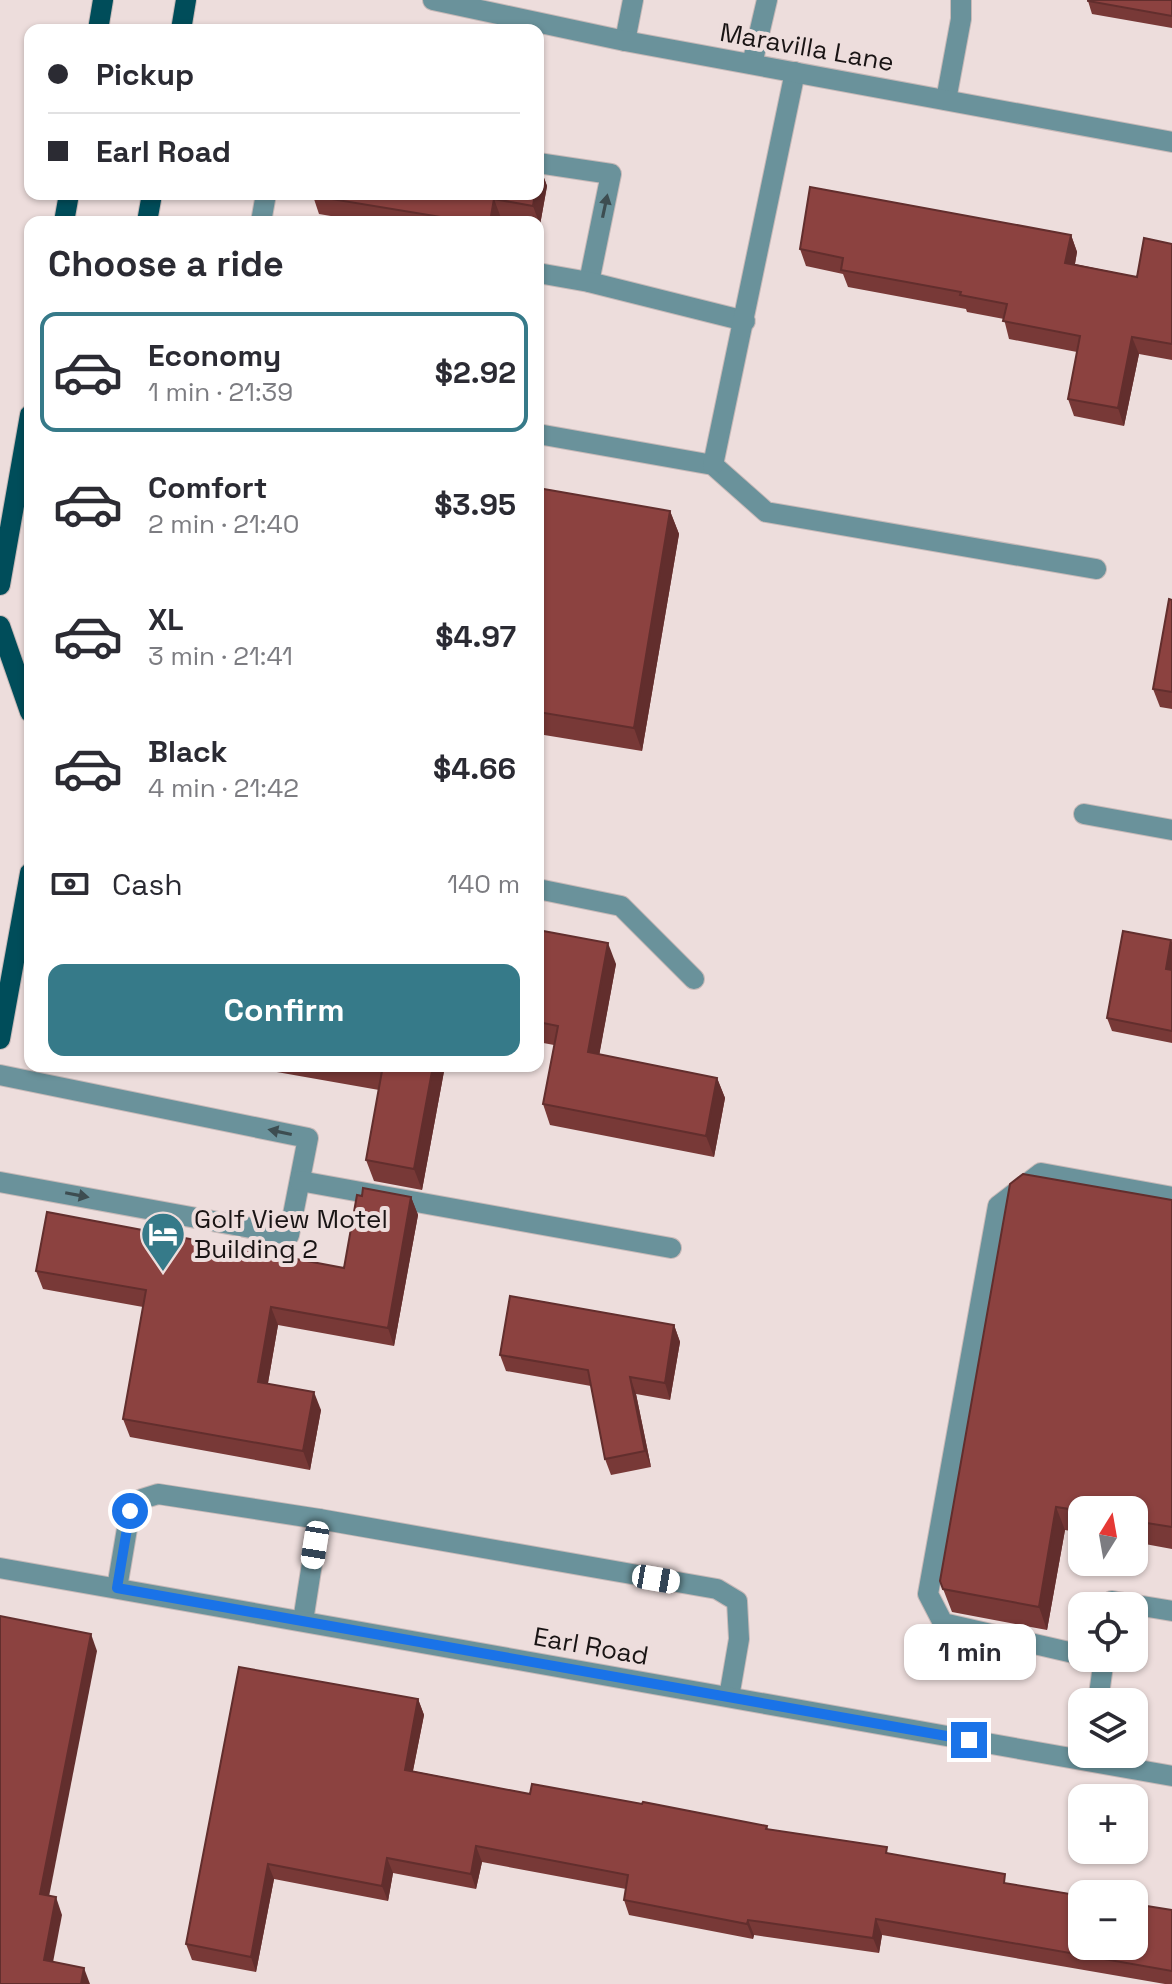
<!DOCTYPE html>
<html lang="en">
<head>
<meta charset="utf-8">
<style>
	body { margin:0; font-family:"Space Grotesk",sans-serif; background:#f7f7f7; color:#2b2b33; height:100vh; display:flex; flex-direction:column; font-size:30px; white-space:nowrap }
	* { box-sizing:border-box; margin:0 }
	p { font-size:26px; color:#7c7c81 }
	.icon { flex:none; width:44px; height:44px; fill:none; stroke:currentColor; stroke-width:2; stroke-linecap:round; stroke-linejoin:round }
	.map { position:relative; flex:1; overflow:hidden }
	.drawer { position:absolute; left:24px; top:216px; width:520px; height:856px; display:flex; flex-direction:column; background:#fff; border-radius:16px; box-shadow:0 2px 6px #0004 }
	.drawer>* { flex:none }
	.top-card { position:absolute; left:24px; top:24px; width:520px; height:176px; border-radius:16px; box-shadow:0 2px 6px #0004; display:grid; align-content:center; height:176px; padding:0 24px; background:#fff }
	.needle { width:52px; rotate:11deg }
	.tools { position:absolute; left:1068px; top:1496px; display:grid; gap:16px }
	.tools a { display:grid; place-items:center; width:80px; height:80px; border-radius:16px; background:#fff; box-shadow:0 2px 6px #0004; font-size:40px }
	.end { position:absolute; width:36px; height:36px; margin:-18px; border:10px solid #1a73e8; background:#fff; box-shadow:0 0 0 4px #fff }
	.from { border-radius:50% }
	.bubble { position:absolute; height:56px; border-radius:16px; background:#fff; box-shadow:0 2px 6px #0004; font-size:26px; font-weight:800; line-height:56px; text-align:center }
	.car { position:absolute; width:24px; height:48px; margin:-24px -12px; border-radius:10px; box-shadow:0 0 6px 2px #0007; background:linear-gradient(#fff 24%,#345 0 40%,#fff 0 76%,#345 0 86%,#fff 0) }
	.top-card b { display:flex; align-items:center; gap:28px; height:76px; font-size:30px }
	.top-card b+b { border-top:2px solid #e1e1e2 }
	.top-card i { width:20px; height:20px; background:#2b2b33 }
	ul { padding:0; list-style:none }
	li { display:flex; align-items:center; gap:24px; height:120px; margin:0 16px 12px; padding:0 8px; border:4px solid transparent; border-radius:16px }
	li div { flex:1 }
	li b { display:block; font-size:30px }
	li em { font-style:normal; font-weight:800 }
	li.current { border-color:#367a89 }
	li>.icon { width:72px; height:72px; stroke-width:1.5 }
	h2 { padding:0 24px; font-size:36px; line-height:96px }
	.pay { display:flex; align-items:center; gap:20px; height:88px; padding:0 24px; font-size:30px }
	.pay p { margin-inline-start:auto }
	.action { display:flex; gap:16px; margin-top:auto; padding:16px 24px }
	.action a { flex:1; height:92px; border-radius:16px; background:#367a89; color:#fff; font-size:32px; font-weight:800; line-height:92px; text-align:center }
	.map>svg:first-child { display:block }
	.lines { fill:none; stroke-linecap:round; stroke-linejoin:round }
	.lane-casing { stroke:#c7b9b8; stroke-width:22 }
	.street-casing { stroke:#c7b9b8; stroke-width:22 }
	.primary-casing { stroke:#c7b9b8; stroke-width:22 }
	.lane { stroke:#6a929b; stroke-width:20 }
	.street { stroke:#6a929b; stroke-width:20 }
	.primary { stroke:#004d5a; stroke-width:20 }
	.wall { fill:#783937 }
	.shaded-wall { fill:#622e2d }
	.building { fill:#8c4240; stroke:#622e2d; stroke-width:2 }
	.oneway { fill:#3d4d51 }
	.route { stroke:#1a73e8; stroke-width:10 }
	.labels { text-anchor:middle; dominant-baseline:central; stroke-width:8; stroke-linejoin:round; paint-order:stroke }
	.street-label { font-size:26px; fill:#191414; stroke:#eddddc }
	.poi-label { font-size:26px; fill:#191414; stroke:#eddddc; text-anchor:start }
</style>
</head>
<body>
<div class="map">
<svg width="1172" height="1984" viewBox="0 0 1172 1984">
	<rect width="100%" height="100%" fill="#eddddc"/>
	<g class="lines">
		<g class="lane-casing">
			<g id="lane">
				<polyline points="625,41 633,0"/>
				<polyline points="752,64 767,0"/>
				<polyline points="946,100 961,19 961,0"/>
				<polyline points="538,163 611,174 589,282"/>
				<polyline points="261,222 266,194"/>
				<polyline points="538,273 589,282 745,321"/>
				<polyline points="538,434 713,465 766,512 1096,569"/>
				<polyline points="713,465 795,72"/>
				<polyline points="538,889 621,906 694,979"/>
				<polyline points="0,1075 308,1138 289,1235 0,1182"/>
				<polyline points="300,1181 671,1248"/>
				<polyline points="117,1588 130,1511 142,1499 158,1494 319,1519 717,1589 737,1601 739,1639 729,1697"/>
				<polyline points="1112,1606 1112,1601 1172,1611"/>
				<polyline points="303,1621 319,1519"/>
				<polyline points="1082,1655 943,1623 928,1594 998,1206 1041,1173 1172,1197"/>
				<polyline points="1098,1702 1104,1658"/>
			</g>
		</g>
		<g class="street-casing">
			<g id="street">
				<polyline points="433,0 625,41 1172,142"/>
				<polyline points="1084,814 1172,830"/>
				<polyline points="0,1568 1172,1776"/>
			</g>
		</g>
		<g class="primary-casing">
			<g id="primary">
				<polyline points="98,30 103,0"/>
				<polyline points="181,30 186,0"/>
				<polyline points="64,222 69,194"/>
				<polyline points="147,222 152,194"/>
				<polyline points="0,585 30,415"/>
				<polyline points="0,626 30,712"/>
				<polyline points="0,1039 30,873"/>
			</g>
		</g>
		<use href="#lane" class="lane"/>
		<use href="#street" class="street"/>
		<use href="#primary" class="primary"/>
	</g>
	<g class="wall">
		<polygon points="1172,0 1172,28 1092,14 1088,1"/>
		<polygon points="540,167 547,186 540,225 538,224 538,222 525,222 501,218 500,222 366,222 319,214 313,196"/>
		<polygon points="1071,235 1077,252 1075,264 1137,277 1172,244 1172,360 1139,354 1124,426 1074,416 1068,399 1077,352 1009,339 1004,319 967,312 966,309 848,287 843,274 806,266 800,249"/>
		<polygon points="538,488 670,511 679,534 642,751 538,734"/>
		<polygon points="1172,600 1172,709 1160,707 1153,689"/>
		<polygon points="538,930 616,964 599,1055 717,1078 725,1098 714,1157 550,1125 543,1104 554,1045 538,1042"/>
		<polygon points="1172,942 1172,1043 1112,1031 1107,1018"/>
		<polygon points="242,1066 445,1066 422,1190 374,1181 366,1160 379,1090"/>
		<polygon points="362,1196 411,1197 418,1215 394,1346 278,1325 268,1383 321,1410 310,1470 130,1437 123,1419 143,1307 43,1289 36,1271 344,1268"/>
		<polygon points="1172,1200 1172,1549 1134,1542 1134,1510 1082,1510 1082,1533 1065,1530 1047,1630 952,1612 940,1581"/>
		<polygon points="674,1325 680,1342 670,1400 636,1394 651,1467 611,1475 605,1459 591,1386 506,1371 500,1355"/>
		<polygon points="418,1699 424,1715 413,1771 530,1794 642,1804 767,1826 768,1830 889,1853 1009,1884 1172,1910 1172,1984 1165,1984 882,1935 879,1953 754,1935 753,1939 629,1915 624,1900 626,1889 482,1862 476,1889 393,1873 388,1901 274,1879 256,1972 192,1960 186,1944"/>
	</g>
	<g class="shaded-wall">
		<polygon points="540,167 547,186 540,225 533,206 535,194 538,194 538,179"/>
		<polygon points="494,199 501,218 500,222 490,222"/>
		<polygon points="1071,235 1077,252 1072,280 1065,263"/>
		<polygon points="1132,337 1139,354 1124,426 1118,408"/>
		<polygon points="670,511 679,534 642,751 634,728"/>
		<polygon points="1171,940 1172,942 1172,974 1166,969"/>
		<polygon points="608,943 616,964 596,1073 588,1052"/>
		<polygon points="433,1066 445,1066 422,1190 414,1169"/>
		<polygon points="717,1078 725,1098 714,1157 706,1136"/>
		<polygon points="411,1197 418,1215 394,1346 388,1328"/>
		<polygon points="271,1307 278,1325 265,1400 258,1382"/>
		<polygon points="674,1325 680,1342 670,1400 665,1383"/>
		<polygon points="630,1377 636,1394 651,1467 645,1451"/>
		<polygon points="314,1392 321,1410 310,1470 303,1451"/>
		<polygon points="1056,1507 1065,1530 1047,1630 1039,1607"/>
		<polygon points="91,1634 97,1651 46,1912 40,1894"/>
		<polygon points="418,1699 424,1715 410,1785 405,1770"/>
		<polygon points="476,1846 482,1862 476,1889 471,1874"/>
		<polygon points="387,1858 393,1873 388,1901 382,1886"/>
		<polygon points="268,1864 274,1879 256,1972 251,1957"/>
		<polygon points="56,1897 62,1915 50,1978 44,1960"/>
		<polygon points="876,1919 882,1935 879,1953 873,1938"/>
		<polygon points="748,1920 754,1935 753,1939 747,1924"/>
		<polygon points="84,1968 90,1984 81,1984"/>
	</g>
	<g class="building">
		<polygon points="1088,0 1172,0 1172,16 1088,1"/>
		<polygon points="810,187 1071,235 1065,263 1137,277 1144,238 1172,244 1172,344 1132,337 1118,408 1068,399 1080,336 1003,321 1007,304 960,295 961,292 841,270 843,258 800,249"/>
		<polygon points="313,194 535,194 533,206 494,199 490,222 471,222 313,196"/>
		<polygon points="538,488 670,511 634,728 538,712"/>
		<polygon points="1169,599 1172,600 1172,692 1153,689"/>
		<polygon points="538,930 608,943 588,1052 717,1078 706,1136 543,1104 558,1026 538,1022"/>
		<polygon points="1123,931 1171,940 1166,969 1172,970 1172,1031 1107,1018"/>
		<polygon points="354,1066 433,1066 414,1169 366,1160 382,1071"/>
		<polygon points="1023,1174 1172,1200 1172,1527 1134,1521 1134,1510 1082,1510 1082,1511 1056,1507 1039,1607 943,1589 940,1581 1010,1184"/>
		<polygon points="363,1188 411,1197 388,1328 271,1307 258,1382 314,1392 303,1451 123,1419 146,1290 36,1271 47,1212 344,1268 357,1195 362,1196"/>
		<polygon points="510,1296 674,1325 665,1383 630,1377 645,1451 605,1459 588,1370 500,1355"/>
		<polygon points="0,1616 91,1634 40,1894 56,1897 44,1960 84,1968 81,1984 0,1984"/>
		<polygon points="239,1667 418,1699 405,1770 530,1794 532,1784 642,1804 643,1802 767,1826 766,1829 887,1847 886,1853 1005,1874 1004,1883 1082,1896 1082,1946 1134,1946 1134,1904 1172,1910 1172,1971 876,1919 873,1938 748,1920 747,1924 624,1900 628,1875 476,1846 471,1874 387,1858 382,1886 268,1864 251,1957 186,1944"/>
	</g>
	<defs><path id="oneway-solid" d="M-6-.8H1V-3.2L6.5 0L1 3.2V.8H-6Z" transform="scale(2)"/></defs>
	<g class="oneway">
		<use href="#oneway-solid" transform="translate(605 206) rotate(-78)"/>
		<use href="#oneway-solid" transform="translate(280 1132) rotate(-168)"/>
		<use href="#oneway-solid" transform="translate(77 1195) rotate(11)"/>
	</g>
	<g class="lines">
		<polyline class="route" points="130,1511 117,1588 969,1740"/>
	</g>
	<defs>
		<g id="hotel-pin" transform="scale(2.3)"><path d="M0 17L-7.5 6A9.5 9.5 0 1 1 7.5 6Z" fill="#367a89" stroke="#eddddc"/><path d="M-6-4.5h1.5V1H6V5H4.5V3h-9V5H-6ZM-4 0a1.8 1.8 0 1 1 3.6 0ZM.5 0V-2.5h3Q6-2.5 6 0Z" fill="#fff"/></g>
	</defs>
	<g fill-rule="evenodd">
		<use href="#hotel-pin" x="163" y="1234"/>
	</g>
	<g class="labels">
		<g class="street-label">
			<text transform="translate(807 47) rotate(10)">Maravilla Lane</text>
			<text transform="translate(591 1646) rotate(10)">Earl Road</text>
		</g>
		<g class="poi-label">
			<text x="194" y="1219">Golf View Motel<tspan x="194" dy="30">Building 2</tspan></text>
		</g>
	</g>
</svg>
<div class="tools">
<a><svg class="needle" viewBox="-14 -14 28 28"><path d="M0-13l5 13h-10z" fill="#e53935"/><path d="M0 13l5-13h-10z" fill="#7c7c81"/></svg></a>
<a><svg class="icon" aria-label="locate" viewBox="0 0 24 24"><circle cx="12" cy="12" r="6"/><path d="M12 2v4M12 18v4M2 12h4M18 12h4"/></svg></a>
<a><svg class="icon" aria-label="layers" viewBox="0 0 24 24"><path d="M12 4l9 5-9 5-9-5zM3 14l9 5 9-5"/></svg></a>
<a>+</a>
<a>−</a>
</div>
<i class="end from" style="left:130px;top:1511px"></i>
<i class="end" style="left:969px;top:1740px"></i>
<div class="bubble" style="left:904px;top:1624px;width:132px">1 min</div>
<i class="car" style="left:315px;top:1545px;rotate:189deg"></i>
<i class="car" style="left:656px;top:1579px;rotate:100deg"></i>
<div class="top-card">
<b><i class="from"></i>Pickup</b>
<b><i></i>Earl Road</b>
</div>
<section class="drawer">
<h2>Choose a ride</h2>
<ul>
<li class="current"><svg class="icon" aria-label="car" viewBox="0 0 24 24"><path d="M5 17H2v-5l4-1 3-4h7l3 4 3 1v5h-3M9 17h6M6 11h13"/><circle cx="7" cy="17" r="2"/><circle cx="17" cy="17" r="2"/></svg><div><b>Economy</b><p>1 min · 21:39</p></div><em>$2.92</em></li>
<li><svg class="icon" aria-label="car" viewBox="0 0 24 24"><path d="M5 17H2v-5l4-1 3-4h7l3 4 3 1v5h-3M9 17h6M6 11h13"/><circle cx="7" cy="17" r="2"/><circle cx="17" cy="17" r="2"/></svg><div><b>Comfort</b><p>2 min · 21:40</p></div><em>$3.95</em></li>
<li><svg class="icon" aria-label="car" viewBox="0 0 24 24"><path d="M5 17H2v-5l4-1 3-4h7l3 4 3 1v5h-3M9 17h6M6 11h13"/><circle cx="7" cy="17" r="2"/><circle cx="17" cy="17" r="2"/></svg><div><b>XL</b><p>3 min · 21:41</p></div><em>$4.97</em></li>
<li><svg class="icon" aria-label="car" viewBox="0 0 24 24"><path d="M5 17H2v-5l4-1 3-4h7l3 4 3 1v5h-3M9 17h6M6 11h13"/><circle cx="7" cy="17" r="2"/><circle cx="17" cy="17" r="2"/></svg><div><b>Black</b><p>4 min · 21:42</p></div><em>$4.66</em></li>
</ul>
<div class="pay"><svg class="icon" aria-label="cash" viewBox="0 0 24 24"><path d="M3 7h18v10H3z"/><circle cx="12" cy="12" r="2"/></svg>Cash<p>140 m</p></div>
<div class="action"><a>Confirm</a></div>
</section>
</div>
</body>
</html>
